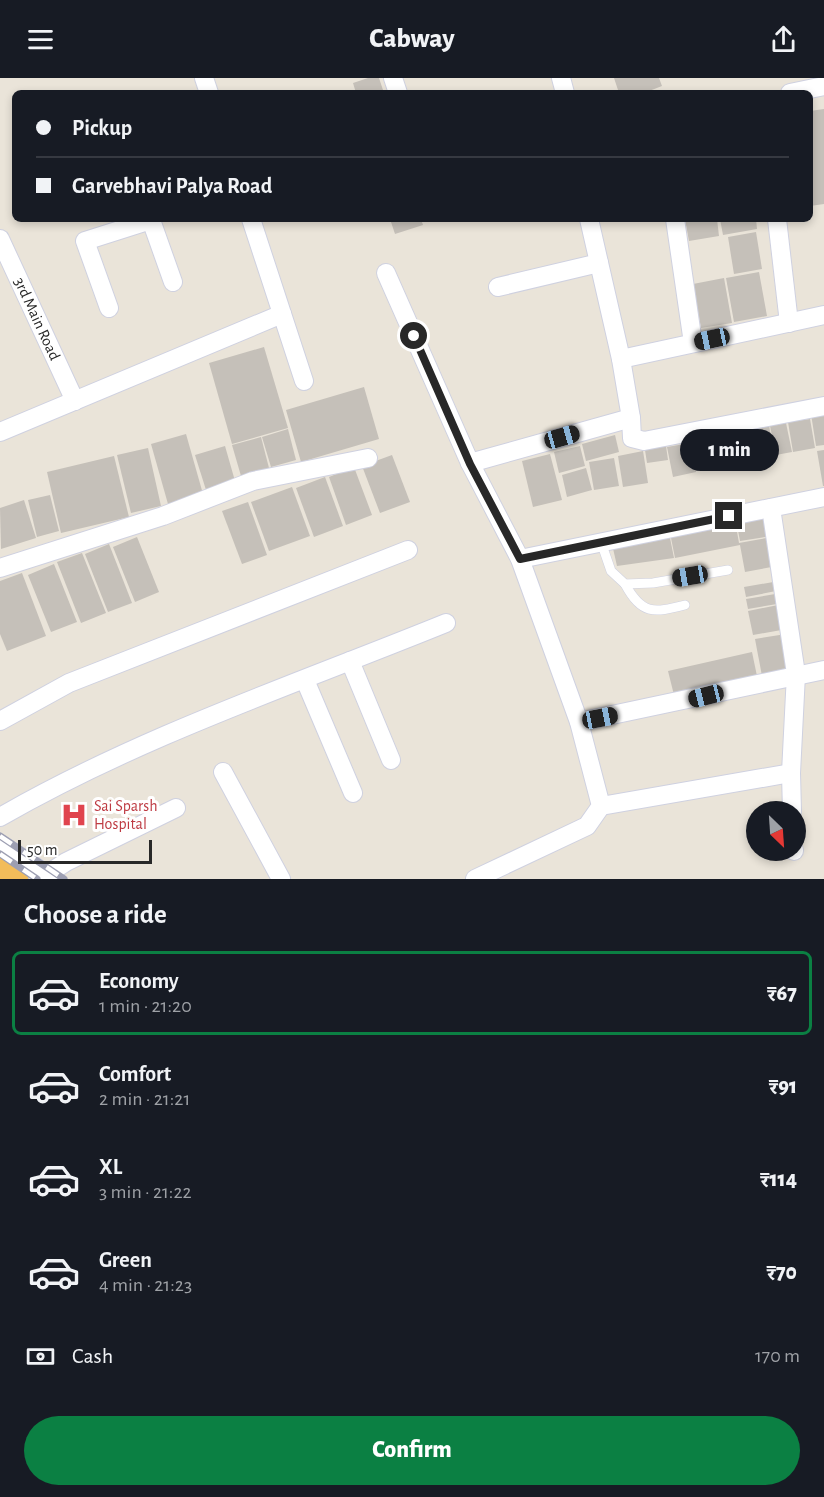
<!DOCTYPE html>
<html lang="en">
<head>
<meta charset="utf-8">
<style>
	body { margin:0; font-family:"Alegreya Sans",sans-serif; background:#242831; color:#f1f3f6; height:100vh; display:flex; flex-direction:column; font-size:22px; white-space:nowrap }
	* { box-sizing:border-box; margin:0 }
	p { font-size:20px; color:#9ea1a6 }
	.icon { flex:none; width:33px; height:33px; fill:none; stroke:currentColor; stroke-width:2; stroke-linecap:round; stroke-linejoin:round }
	.map { position:relative; height:801px; overflow:hidden }
	.details { display:flex; flex-direction:column; background:#171b24; flex:1 }
	.details>* { flex:none }
	.hud { position:absolute; left:12px; top:12px; width:801px; height:132px; border-radius:9px; box-shadow:0 3px 9px #0003; display:grid; align-content:center; height:132px; padding:0 24px; background:#171b24 }
	.needle { width:39px; rotate:155deg }
	.fabs { position:absolute; left:746px; top:723px; display:grid; gap:12px }
	.fabs a { display:grid; place-items:center; width:60px; height:60px; border-radius:50%; background:#171b24; box-shadow:0 3px 9px #0003; font-size:30px }
	.scale { position:absolute; left:18px; bottom:15px; width:134px; box-sizing:border-box; padding-left:6px; border:3px solid #282828; border-top:0; font-size:16px; line-height:21px; white-space:nowrap; color:#282828; -webkit-text-stroke:4px #fff; paint-order:stroke }
	.end { position:absolute; width:27px; height:27px; margin:-14px; border:8px solid #282828; background:#fff; box-shadow:0 0 0 3px #fff }
	.from { border-radius:50% }
	.bubble { position:absolute; height:42px; border-radius:21px; background:#171b24; box-shadow:0 3px 9px #0003; font-size:20px; font-weight:800; line-height:42px; text-align:center }
	.car { position:absolute; width:18px; height:36px; margin:-18px -9px; border-radius:8px; box-shadow:0 0 4px 2px #0007; background:linear-gradient(#222 24%,#8ab4d8 0 40%,#222 0 76%,#8ab4d8 0 86%,#222 0) }
	.hud b { display:flex; align-items:center; gap:21px; height:57px; font-size:22px }
	.hud b+b { border-top:2px solid #363941 }
	.hud i { width:15px; height:15px; background:#f1f3f6 }
	ul { padding:0; list-style:none }
	li { display:flex; align-items:center; gap:18px; height:84px; margin:0 12px 9px; padding:0 12px; border:3px solid transparent; border-radius:9px }
	li div { flex:1 }
	li b { display:block; font-size:22px }
	li em { font-style:normal; font-weight:800 }
	li.on { border-color:#0b8043 }
	li>.icon { width:54px; height:54px; stroke-width:1.5 }
	h2 { padding:0 24px; font-size:27px; line-height:72px }
	.pay { display:flex; align-items:center; gap:15px; height:66px; padding:0 24px; font-size:22px }
	.pay p { margin-inline-start:auto }
	.action { display:flex; gap:12px; margin-top:auto; padding:12px 24px }
	.action a { flex:1; height:69px; border-radius:36px; background:#0b8043; color:#fff; font-size:24px; font-weight:800; line-height:69px; text-align:center }
	header { display:flex; justify-content:space-between; align-items:center; height:78px; padding:0 24px; background:#171b24; font-size:27px; font-weight:800 }
	.map>svg:first-child { display:block }
	.building { fill:#c5c0b9 }
	.lines { fill:none; stroke-linecap:round; stroke-linejoin:round }
	.service-casing { stroke:#cfd1e0; stroke-width:10 }
	.minor-casing { stroke:#cfd1e0; stroke-width:20 }
	.tertiary-casing { stroke:#cfd1e0; stroke-width:22 }
	.trunk-casing { stroke:#c7c7c7; stroke-width:30 }
	.service { stroke:#fff; stroke-width:9 }
	.minor { stroke:#fff; stroke-width:18 }
	.tertiary { stroke:#fff; stroke-width:21 }
	.trunk { stroke:#f2bc5a; stroke-width:28 }
	.rail-casing { stroke:#9d9fb2; stroke-width:7 }
	.rail { stroke:#fff; stroke-width:4.5; stroke-dasharray:14; stroke-linecap:butt }
	.route { stroke:#282828; stroke-width:8 }
	.labels { text-anchor:middle; dominant-baseline:central; stroke-width:6; stroke-linejoin:round; paint-order:stroke }
	.street-label { font-size:16px; fill:#282828; stroke:#fff }
	.health-label { font-size:16px; fill:#be3a42; stroke:#fff; text-anchor:start }
</style>
</head>
<body>
<header><svg class="icon" aria-label="menu" viewBox="0 0 24 24"><path d="M4 6h16M4 12h16M4 18h16"/></svg>Cabway<svg class="icon" aria-label="share" viewBox="0 0 24 24"><path d="M12 15V3M7 8l5-5 5 5M5 13v7h14v-7"/></svg></header>
<div class="map">
<svg width="824" height="801" viewBox="0 0 824 801">
	<rect width="100%" height="100%" fill="#eae4d9"/>
	<g class="building">
		<polygon points="368,0 379,0 384,15 356,15 353,5"/>
		<polygon points="614,0 659,0 662,8 644,15 619,15"/>
		<polygon points="824,31 824,126 810,128 810,33"/>
		<polygon points="390,141 421,141 423,147 395,156"/>
		<polygon points="685,141 717,141 719,158 689,163"/>
		<polygon points="720,141 756,141 757,151 723,157"/>
		<polygon points="756,154 762,191 734,196 728,159"/>
		<polygon points="759,194 767,238 734,244 726,200"/>
		<polygon points="724,200 732,245 701,250 693,206"/>
		<polygon points="264,269 288,350 232,366 209,285"/>
		<polygon points="364,309 379,361 301,384 286,332"/>
		<polygon points="824,334 824,367 816,368 811,336"/>
		<polygon points="810,341 815,370 793,374 788,344"/>
		<polygon points="786,345 792,374 776,377 770,348"/>
		<polygon points="769,347 774,378 760,380 755,350"/>
		<polygon points="288,351 296,382 271,389 262,359"/>
		<polygon points="754,355 759,381 747,383 743,357"/>
		<polygon points="186,356 203,416 168,426 151,366"/>
		<polygon points="740,356 745,384 724,388 719,359"/>
		<polygon points="615,357 619,374 586,383 582,366"/>
		<polygon points="261,359 269,390 241,398 232,367"/>
		<polygon points="716,360 721,388 699,392 694,364"/>
		<polygon points="690,365 696,394 673,399 667,369"/>
		<polygon points="225,368 235,403 206,412 195,377"/>
		<polygon points="580,368 585,388 559,395 554,374"/>
		<polygon points="666,368 668,382 647,385 645,372"/>
		<polygon points="148,370 161,428 131,435 117,377"/>
		<polygon points="824,372 824,408 823,408 817,373"/>
		<polygon points="643,373 648,405 623,409 618,378"/>
		<polygon points="550,376 562,422 533,429 522,383"/>
		<polygon points="392,377 410,424 380,435 362,388"/>
		<polygon points="114,378 129,439 61,455 47,394"/>
		<polygon points="614,380 619,408 594,412 589,384"/>
		<polygon points="354,389 372,437 346,447 329,399"/>
		<polygon points="586,390 592,412 567,419 562,397"/>
		<polygon points="325,399 343,448 314,459 296,410"/>
		<polygon points="292,409 310,458 269,473 251,424"/>
		<polygon points="50,417 59,453 37,459 28,422"/>
		<polygon points="24,422 36,460 1,471 0,430"/>
		<polygon points="248,424 267,477 242,486 222,433"/>
		<polygon points="768,436 772,458 740,463 736,442"/>
		<polygon points="735,442 739,465 772,459 777,488 745,494 740,467 675,480 670,455"/>
		<polygon points="669,455 674,480 617,488 612,466"/>
		<polygon points="137,459 159,514 135,524 113,469"/>
		<polygon points="109,466 132,525 108,534 85,476"/>
		<polygon points="82,475 106,535 81,545 57,484"/>
		<polygon points="54,486 77,544 51,554 28,497"/>
		<polygon points="22,495 46,558 7,573 0,556 0,503"/>
		<polygon points="779,503 781,512 746,519 744,509"/>
		<polygon points="781,515 783,525 748,531 746,521"/>
		<polygon points="783,526 787,551 753,557 748,533"/>
		<polygon points="786,556 793,592 762,598 755,561"/>
		<polygon points="752,574 758,603 675,621 668,593"/>
	</g>
	<g class="lines">
		<g class="service-casing">
			<g id="service">
				<polyline points="601,464 611,493 625,506 653,505 728,492"/>
				<path d="M625 506C642 537 653 535 685 527"/>
			</g>
		</g>
		<g class="minor-casing">
			<g id="minor">
				<polyline points="204,0 209,15"/>
				<polyline points="393,0 398,15"/>
				<polyline points="561,0 565,15"/>
				<polyline points="790,15 824,8"/>
				<polyline points="251,141 304,303"/>
				<polyline points="675,141 693,265"/>
				<polyline points="777,141 789,245"/>
				<path id="s1" d="M0 161 75 323"/>
				<polyline points="386,195 470,385"/>
				<polyline points="498,209 599,185"/>
				<polyline points="109,230 85,163 151,142 173,204"/>
				<polyline points="621,281 824,237"/>
				<polyline points="631,340 632,360 644,363 824,328"/>
				<polyline points="0,354 282,236"/>
				<polyline points="771,430 796,596 791,695 792,734"/>
				<polyline points="520,481 824,419"/>
				<polyline points="0,490 163,438 253,403 368,380"/>
				<polyline points="350,583 391,682"/>
				<polyline points="305,602 353,715"/>
				<polyline points="0,643 69,605 408,472"/>
				<polyline points="579,644 824,592"/>
				<polyline points="223,694 281,801"/>
				<polyline points="601,728 791,695"/>
				<path d="M0 739C141 658 296 606 446 545"/>
				<polyline points="794,772 794,773"/>
				<polyline points="46,797 66,784 176,730"/>
				<polyline points="475,801 587,748 601,728 579,644 520,481 470,385 631,340 621,281 589,141"/>
			</g>
		</g>
		<g class="tertiary-casing">
			<polyline id="tertiary" points="0,767 52,801"/>
		</g>
		<g class="trunk-casing">
			<polyline id="trunk" points="0,791 14,801"/>
		</g>
		<use href="#service" class="service"/>
		<use href="#minor" class="minor"/>
		<use href="#tertiary" class="tertiary"/>
		<use href="#trunk" class="trunk"/>
		<g class="rail-casing">
			<g id="rail">
				<polyline points="0,758 64,801"/>
				<polyline points="0,776 37,801"/>
			</g>
		</g>
		<use href="#rail" class="rail"/>
	</g>
	<g class="lines">
		<polyline class="route" points="414,258 470,386 520,481 729,438"/>
	</g>
	<defs>
		<g id="hospital-bare" transform="scale(2.07)"><path d="M-5-5h3v3.5h4V-5h3V5h-3V1.5h-4V5h-3Z" fill="#e0444e" stroke="#fff" stroke-width="2.5" paint-order="stroke"/></g>
	</defs>
	<g fill-rule="evenodd">
		<use href="#hospital-bare" x="74" y="737"/>
	</g>
	<g class="labels">
		<g class="street-label">
			<text stroke="none"><textPath href="#s1" startOffset="88">3rd Main Road</textPath></text>
		</g>
		<g class="health-label">
			<text x="94" y="728">Sai Sparsh<tspan x="94" dy="18">Hospital</tspan></text>
		</g>
	</g>
</svg>
<div class="fabs">
<a><svg class="needle" viewBox="-14 -14 28 28"><path d="M0-13l5 13h-10z" fill="#e53935"/><path d="M0 13l5-13h-10z" fill="#9ea1a6"/></svg></a>
</div>
<div class="scale">50 m</div>
<i class="end from" style="left:414px;top:258px"></i>
<i class="end" style="left:729px;top:438px"></i>
<div class="bubble" style="left:680px;top:351px;width:99px">1 min</div>
<i class="car" style="left:712px;top:261px;rotate:258deg"></i>
<i class="car" style="left:562px;top:359px;rotate:74deg"></i>
<i class="car" style="left:690px;top:498px;rotate:260deg"></i>
<i class="car" style="left:706px;top:618px;rotate:256deg"></i>
<i class="car" style="left:600px;top:640px;rotate:79deg"></i>
<div class="hud">
<b><i class="from"></i>Pickup</b>
<b><i></i>Garvebhavi Palya Road</b>
</div>
</div>
<section class="details">
<h2>Choose a ride</h2>
<ul>
<li class="on"><svg class="icon" aria-label="car" viewBox="0 0 24 24"><path d="M5 17H2v-5l4-1 3-4h7l3 4 3 1v5h-3M9 17h6M6 11h13"/><circle cx="7" cy="17" r="2"/><circle cx="17" cy="17" r="2"/></svg><div><b>Economy</b><p>1 min · 21:20</p></div><em>₹67</em></li>
<li><svg class="icon" aria-label="car" viewBox="0 0 24 24"><path d="M5 17H2v-5l4-1 3-4h7l3 4 3 1v5h-3M9 17h6M6 11h13"/><circle cx="7" cy="17" r="2"/><circle cx="17" cy="17" r="2"/></svg><div><b>Comfort</b><p>2 min · 21:21</p></div><em>₹91</em></li>
<li><svg class="icon" aria-label="car" viewBox="0 0 24 24"><path d="M5 17H2v-5l4-1 3-4h7l3 4 3 1v5h-3M9 17h6M6 11h13"/><circle cx="7" cy="17" r="2"/><circle cx="17" cy="17" r="2"/></svg><div><b>XL</b><p>3 min · 21:22</p></div><em>₹114</em></li>
<li><svg class="icon" aria-label="car" viewBox="0 0 24 24"><path d="M5 17H2v-5l4-1 3-4h7l3 4 3 1v5h-3M9 17h6M6 11h13"/><circle cx="7" cy="17" r="2"/><circle cx="17" cy="17" r="2"/></svg><div><b>Green</b><p>4 min · 21:23</p></div><em>₹70</em></li>
</ul>
<div class="pay"><svg class="icon" aria-label="cash" viewBox="0 0 24 24"><path d="M3 7h18v10H3z"/><circle cx="12" cy="12" r="2"/></svg>Cash<p>170 m</p></div>
<div class="action"><a>Confirm</a></div>
</section>
</body>
</html>
